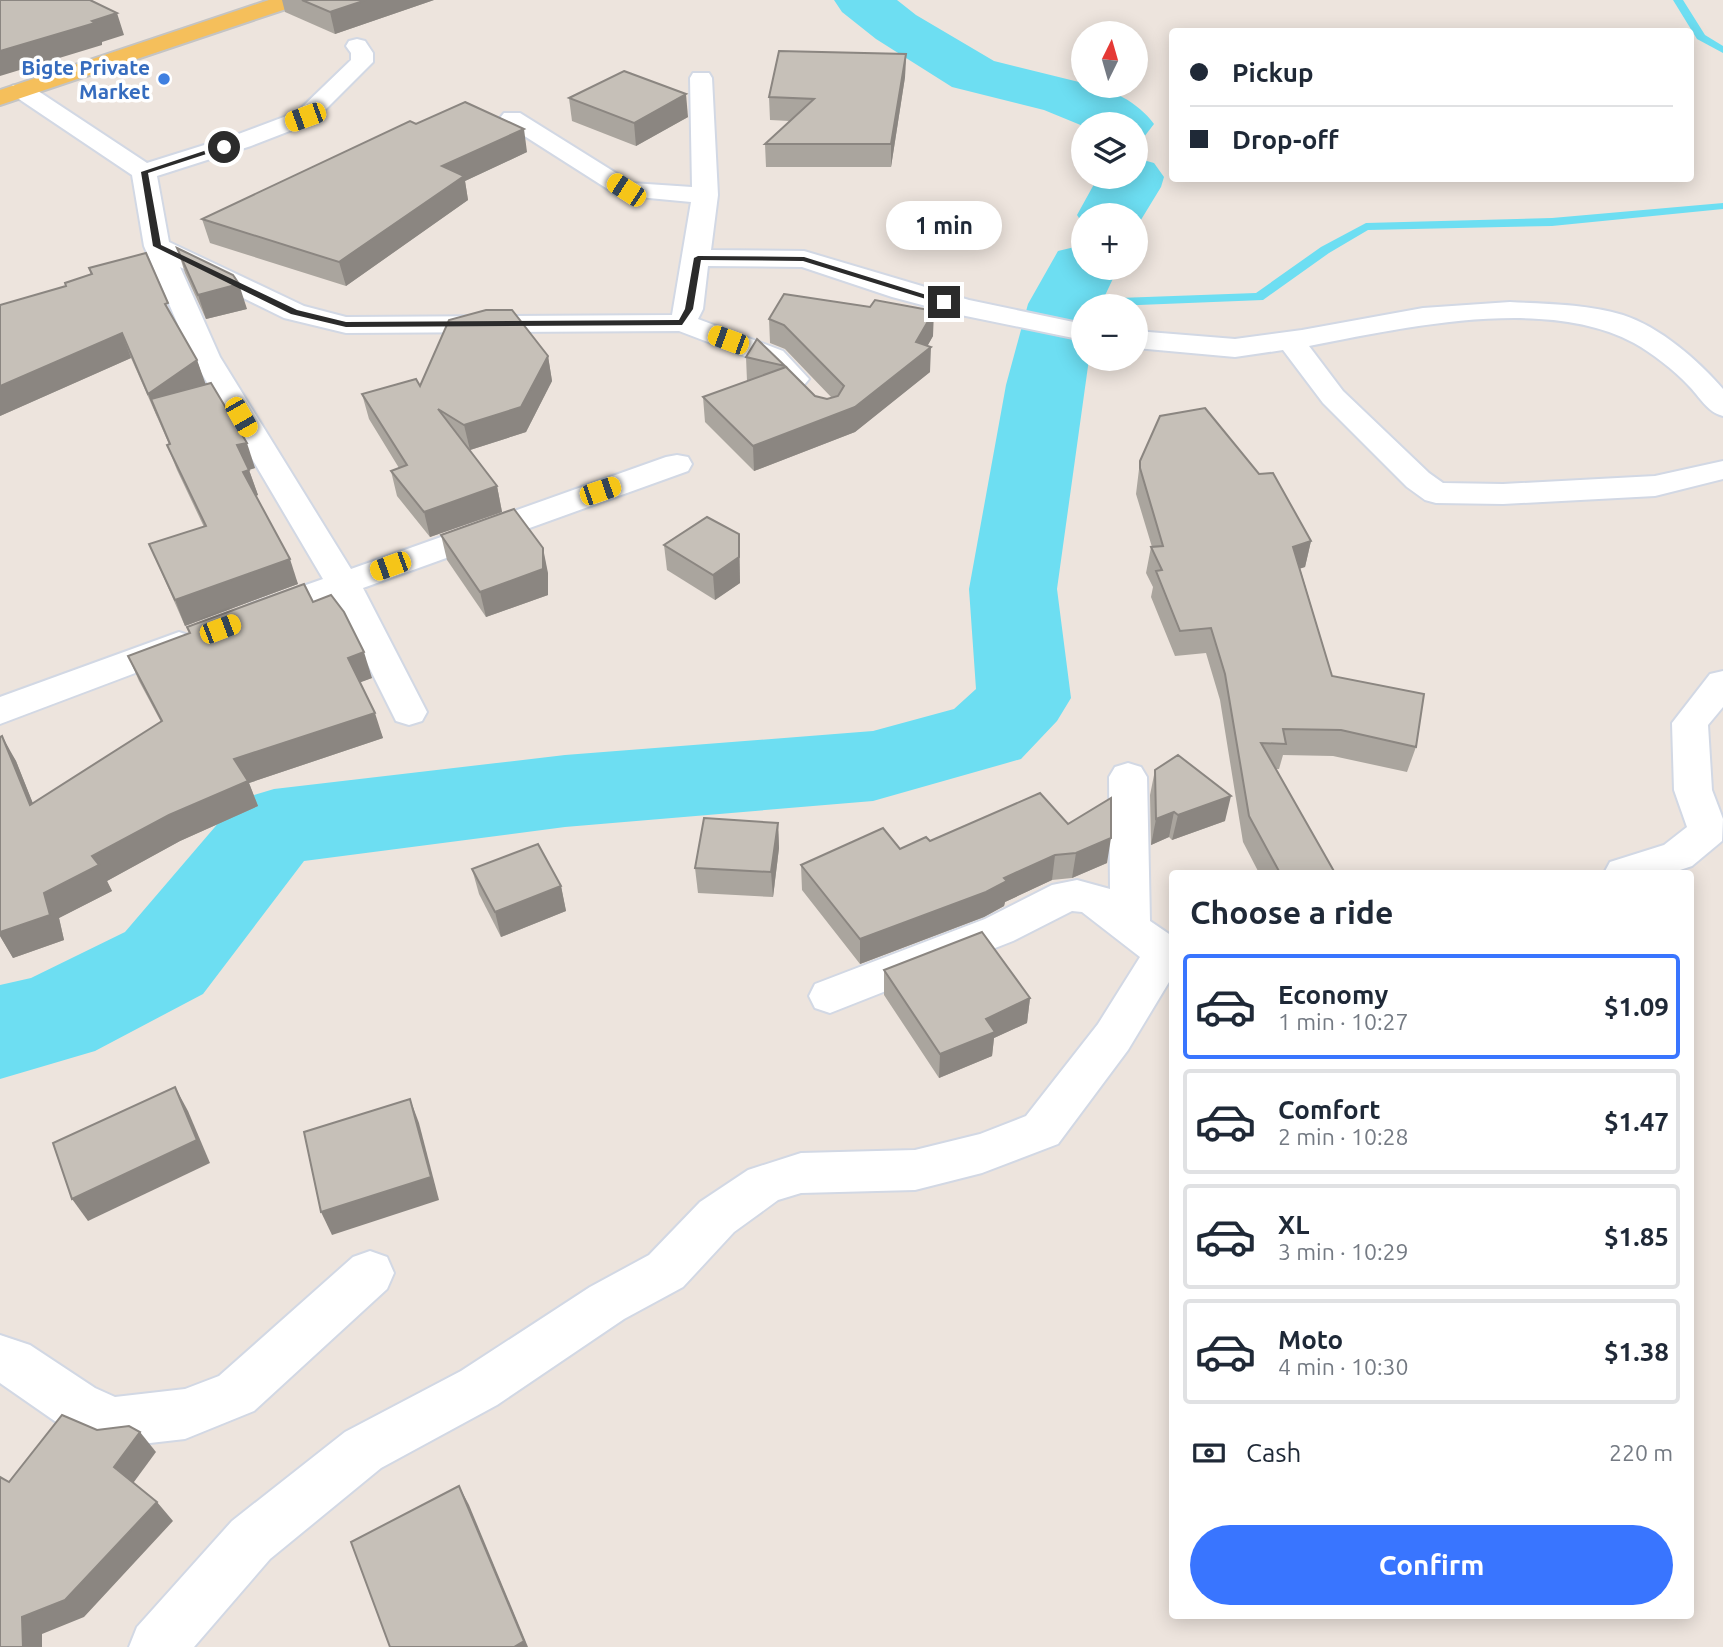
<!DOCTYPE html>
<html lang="en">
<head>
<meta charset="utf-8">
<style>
	body { margin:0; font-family:Ubuntu,sans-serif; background:#f6f6f7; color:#1f2937; height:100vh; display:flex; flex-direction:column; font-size:26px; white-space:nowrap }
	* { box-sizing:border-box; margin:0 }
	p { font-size:23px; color:#747a83 }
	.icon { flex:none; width:38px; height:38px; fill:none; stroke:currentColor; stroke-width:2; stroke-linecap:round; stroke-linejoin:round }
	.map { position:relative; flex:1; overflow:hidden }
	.details { position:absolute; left:1169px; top:870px; width:525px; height:749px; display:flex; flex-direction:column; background:#fff; border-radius:7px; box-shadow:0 4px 18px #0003 }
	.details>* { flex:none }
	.top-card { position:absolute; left:1169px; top:28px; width:525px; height:154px; border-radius:7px; box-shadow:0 4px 18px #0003; display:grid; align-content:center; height:154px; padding:0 21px; background:#fff }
	.needle { width:46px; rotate:5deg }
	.fabs { position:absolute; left:1071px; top:21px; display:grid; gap:14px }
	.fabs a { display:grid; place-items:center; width:77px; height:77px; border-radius:50%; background:#fff; box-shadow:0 4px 18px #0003; font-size:35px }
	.end { position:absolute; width:32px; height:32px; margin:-16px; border:9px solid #2b2b2b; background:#fff; box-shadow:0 0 0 4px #fff }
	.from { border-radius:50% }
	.bubble { position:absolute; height:49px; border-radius:24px; background:#fff; box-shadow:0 4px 18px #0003; font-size:23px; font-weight:700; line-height:49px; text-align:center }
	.car { position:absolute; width:21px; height:42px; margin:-21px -10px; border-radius:9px; box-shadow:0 0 5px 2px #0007; background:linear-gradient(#f5c518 24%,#345 0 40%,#f5c518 0 76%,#345 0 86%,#f5c518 0) }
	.top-card b { display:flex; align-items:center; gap:24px; height:66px; font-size:26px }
	.top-card b+b { border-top:2px solid #e0e1e3 }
	.top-card i { width:18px; height:18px; background:#1f2937 }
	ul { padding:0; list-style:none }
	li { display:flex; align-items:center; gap:21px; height:105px; margin:0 14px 10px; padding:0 7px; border:4px solid #e0e1e3; border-radius:7px }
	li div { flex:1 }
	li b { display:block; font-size:26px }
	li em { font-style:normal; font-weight:700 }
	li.selected { border-color:#3975ff }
	li>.icon { width:63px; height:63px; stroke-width:1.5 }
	h2 { padding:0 21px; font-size:32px; line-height:84px }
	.pay { display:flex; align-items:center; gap:18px; height:77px; padding:0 21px; font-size:26px }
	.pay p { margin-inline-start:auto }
	.action { display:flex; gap:14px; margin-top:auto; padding:14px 21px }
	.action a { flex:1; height:80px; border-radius:42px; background:#3975ff; color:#fff; font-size:28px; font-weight:700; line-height:80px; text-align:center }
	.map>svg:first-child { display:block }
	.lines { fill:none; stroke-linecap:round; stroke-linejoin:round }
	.stream { fill:#6ddef2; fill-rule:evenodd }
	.river { fill:#6ddef2; fill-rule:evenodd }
	.minor-casing { stroke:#d2d8e4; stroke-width:4 }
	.primary-casing { stroke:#c4c4c4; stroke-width:4 }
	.minor { fill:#fff; fill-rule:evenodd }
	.primary { fill:#f5bf5b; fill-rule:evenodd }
	.wall { fill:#aaa59e }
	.shaded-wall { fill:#8b8681 }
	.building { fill:#c6c0b8; stroke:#8b8681; stroke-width:2 }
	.route { fill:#2b2b2b }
	.shop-dot { fill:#3f7fe0; stroke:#fff; stroke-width:2.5 }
	.labels { text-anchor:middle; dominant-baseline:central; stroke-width:7; stroke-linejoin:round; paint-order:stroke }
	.far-shop-label { font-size:21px; font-weight:bold; fill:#366cbe; stroke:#fff; text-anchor:end }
</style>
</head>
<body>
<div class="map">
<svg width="1723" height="1647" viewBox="0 0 1723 1647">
	<rect width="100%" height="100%" fill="#ede4dd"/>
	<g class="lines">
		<g class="stream">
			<polygon points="1673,0 1683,0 1705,35 1723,46 1723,53 1697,39"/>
			<polygon points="1723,203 1723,209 1552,226 1368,230 1329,253 1263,300 1064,308 1058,304 1064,300 1256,293 1321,247 1366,223 1552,218"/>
		</g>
		<g class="river">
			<path d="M834 0H897L916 15 994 61 1083 83V86C1109 86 1139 103 1154 124L1144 137 1136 139V124H1083V126L1044 110 952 87 876 39 842 12Z"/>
			<polygon points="1136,158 1154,163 1164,177 1161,187 1136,228 1136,215 1083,215 1083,224 1077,215 1098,177 1136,177"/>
			<polygon points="1083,245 1083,268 1118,268 1100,306 1083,306 1083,359 1089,359 1057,589 1071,698 1057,721 1021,759 873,801 565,827 304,861 203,994 95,1051 0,1079 0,985 31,978 125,932 238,800 274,789 565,755 873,731 954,709 976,689 969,589 1006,385 1028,304 1058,251"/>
		</g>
		<g class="minor-casing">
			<g id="minor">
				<polygon points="357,39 365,41 373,53 373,62 313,122 251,146 157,176 169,242 304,306 346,317 672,315 691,202 617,195 504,123 500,118 504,113 520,113 632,183 692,187 690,78 693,73 709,73 712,78 718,195 711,250 804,251 969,300 1083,324 1083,340 956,314 892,297 802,267 708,266 703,309 698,319 783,351 809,379 804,385 794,388 784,385 763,363 679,331 346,333 284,318 180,267 220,357 351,569 666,457 677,455 688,457 692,464 688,471 363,588 427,712 422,721 409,725 396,721 335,599 261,624 249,621 244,613 249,605 323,579 192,357 144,246 132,175 13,95 9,90 13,85 29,85 147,163 233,136 297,112 351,60 351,53 346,46 349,41"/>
				<path d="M1510 302C1547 304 1587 304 1623 315 1660 327 1698 360 1723 389V416C1707 412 1700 397 1688 385 1674 370 1652 353 1634 343 1545 295 1404 328 1309 346L1343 391 1429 473 1443 483 1503 484 1655 476 1723 461V479L1655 496 1503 504 1436 503 1425 500 1407 487 1323 403 1283 350 1235 357 1136 348V331L1235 339 1302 330 1423 308Z"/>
				<polygon points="179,632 191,636 196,644 191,652 0,724 0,697"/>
				<polygon points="1723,671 1723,707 1708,725 1712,790 1723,819 1722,841 1692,866 1671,873 1604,873 1610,862 1664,845 1687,827 1674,790 1672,723 1710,674"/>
				<polygon points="1128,763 1141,767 1147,777 1150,921 1172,936 1172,977 1128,1050 1058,1144 982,1173 915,1190 801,1193 778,1200 734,1232 683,1287 624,1319 497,1405 381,1468 270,1559 194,1647 129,1647 137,1627 232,1521 345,1432 461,1371 590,1287 649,1255 700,1202 748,1170 801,1153 915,1150 980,1134 1026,1116 1098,1024 1140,957 1082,912 1072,911 1013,941 830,1013 815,1008 809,996 815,984 985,919 1052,885 1077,880 1110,889 1109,777 1115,767"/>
				<polygon points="370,1251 387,1257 394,1273 387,1289 254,1411 185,1439 115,1447 59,1424 0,1383 0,1335 30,1345 95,1388 115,1397 185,1389 219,1376 353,1257"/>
			</g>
		</g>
		<g class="primary-casing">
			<polygon id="primary" points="269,0 301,0 298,5 0,105 0,90"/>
		</g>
		<use href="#minor" class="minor"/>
		<use href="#primary" class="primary"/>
	</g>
	<g class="wall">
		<polygon points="282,0 434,0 335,34 285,12"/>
		<polygon points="906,54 905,77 891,167 766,167 765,144 790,121 770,120 769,97"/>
		<polygon points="569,98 688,117 636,146 572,121"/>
		<polygon points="416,124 527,152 465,181 468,200 346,286 210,243 202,219"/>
		<polygon points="177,248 247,309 206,319 185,273"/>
		<polygon points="89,268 173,318 197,360 205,385 255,468 249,470 258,495 256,496 298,584 185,626 149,544 204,527 177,470 167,445 169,444 131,358 0,416 0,305 66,286 91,275"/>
		<polygon points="769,319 933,336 927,346 930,372 855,432 754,471 705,422 703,397 747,381 746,357 757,339 815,396 827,399 832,398 785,349 770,343"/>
		<polygon points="548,356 552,381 526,432 470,450 497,486 502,512 430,537 397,496 391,471 399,468 369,419 362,394 420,386"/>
		<polygon points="1140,461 1311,541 1305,567 1300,568 1332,676 1416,747 1407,772 1333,756 1283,755 1279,769 1276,769 1335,873 1259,873 1243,842 1220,700 1206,653 1175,656 1151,597 1153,587 1146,573 1151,547 1152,547 1136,494"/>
		<polygon points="739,534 740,583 715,600 667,570 664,545"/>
		<polygon points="441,535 548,573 548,595 486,617 447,560"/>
		<polygon points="313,602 372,678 360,682 383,738 249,783 258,806 180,841 107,881 112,891 59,918 64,940 13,958 0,936 0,737 16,761 33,804 161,722 139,681 128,656"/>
		<polygon points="1155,770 1225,821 1172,840 1169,837 1151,845 1150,795"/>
		<polygon points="778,823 779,848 773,897 698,893 695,868"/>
		<polygon points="1068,824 1107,863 1072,878 1052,880 1005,902 1004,906 984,917 860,964 802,890 801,865 900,849 930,841"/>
		<polygon points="472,869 561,886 566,911 501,937 479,894"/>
		<polygon points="884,970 1030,998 1027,1023 994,1038 992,1056 939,1078 884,995"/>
	</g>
	<g class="shaded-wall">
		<polygon points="366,0 434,0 335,34 330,12"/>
		<polygon points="117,13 124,35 102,42 102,45 0,76 0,51"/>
		<polygon points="906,54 905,77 891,167 891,144"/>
		<polygon points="686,94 688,117 636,146 634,123"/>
		<polygon points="524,129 527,152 465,181 468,200 346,286 339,262 442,166"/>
		<polygon points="239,284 247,309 206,319 198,295"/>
		<polygon points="934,311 933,336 923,354 931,347 930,372 855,432 754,471 753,446 855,407 916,342"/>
		<polygon points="122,333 131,358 0,416 0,386"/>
		<polygon points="548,356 552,381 526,432 470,450 464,425"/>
		<polygon points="197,360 206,385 151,399 158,419 148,394"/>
		<polygon points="247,443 255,468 245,471 237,445"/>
		<polygon points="249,470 258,495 251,497 243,472"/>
		<polygon points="497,486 502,512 430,537 424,512"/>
		<polygon points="739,534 740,583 715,600 713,575"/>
		<polygon points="1311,541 1305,567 1287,573 1293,547"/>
		<polygon points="543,548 548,573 548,595 486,617 480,592"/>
		<polygon points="290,559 298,584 185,626 175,600"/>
		<polygon points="364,652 372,678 356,684 348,658"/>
		<polygon points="375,713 383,738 249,783 258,806 180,841 107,881 112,891 59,918 64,940 13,958 0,936 0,932 44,893 92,856 234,759"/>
		<polygon points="2,736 16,761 44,831 30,805"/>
		<polygon points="1231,796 1225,821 1172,840 1178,815"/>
		<polygon points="1174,812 1169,837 1151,845 1156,819"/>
		<polygon points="778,823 779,848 773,897 771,872"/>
		<polygon points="1111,838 1107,863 1072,878 1076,853"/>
		<polygon points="1055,855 1052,880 1005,902 1004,906 984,917 860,964 860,939 1004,878"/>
		<polygon points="561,886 566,911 501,937 495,912"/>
		<polygon points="1030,998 1027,1023 994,1038 992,1056 939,1078 940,1054 986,1019"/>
		<polygon points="175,1087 188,1111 210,1163 88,1221 72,1199"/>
		<polygon points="410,1099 419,1123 439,1200 332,1235 321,1212"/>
		<polygon points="140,1432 156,1452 131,1486 114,1467"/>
		<polygon points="459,1486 469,1505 528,1647 514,1647"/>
		<polygon points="157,1502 173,1521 84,1617 42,1634 42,1647 23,1647 22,1617"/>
	</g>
	<g class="building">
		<polygon points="0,0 90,0 117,13 92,21 95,23 0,51"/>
		<polygon points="302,0 366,0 330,12"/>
		<polygon points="779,51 906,54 891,144 765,144 814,99 769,97"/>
		<polygon points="624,71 686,94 634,123 569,98"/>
		<polygon points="465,102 524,129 442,166 464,176 339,262 202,219 410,121 416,124"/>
		<polygon points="177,248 233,275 239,284 198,295"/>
		<polygon points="146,253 168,303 165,304 197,360 148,394 122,333 0,386 0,305 66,286 65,283 92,274 89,268"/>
		<polygon points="784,294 870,307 875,300 934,311 916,342 931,347 855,407 753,446 703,397 786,367 815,396 827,399 838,396 844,386 784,325 769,319"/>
		<polygon points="486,310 512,310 548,356 521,407 464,425 438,409 497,486 424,512 391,471 407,465 362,394 416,379 420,386 449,320"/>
		<polygon points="757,339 785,366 746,357"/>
		<polygon points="211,383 247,443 237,445 249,470 243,472 290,559 175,600 149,544 206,526 167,445 170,444 151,399"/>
		<polygon points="1205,408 1259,474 1273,473 1311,541 1293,547 1332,676 1424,694 1416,747 1341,730 1283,729 1286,744 1261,743 1335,873 1280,873 1249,816 1225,674 1211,628 1180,631 1156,571 1162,570 1151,547 1163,546 1140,468 1140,461 1160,416"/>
		<polygon points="514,509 543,548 543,569 480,592 441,535"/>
		<polygon points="707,517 739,534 739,557 713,575 664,545"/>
		<polygon points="304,584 313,602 331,595 344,612 364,652 348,658 375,713 234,759 248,781 169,815 92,856 99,865 44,893 50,915 0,932 0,737 2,736 30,805 162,721 128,656 190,633 187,627"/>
		<polygon points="1178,755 1231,796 1178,815 1174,812 1156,819 1155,770"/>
		<polygon points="1040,793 1068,824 1111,798 1111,838 1076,853 1055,855 1004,878 1007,881 986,892 860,939 801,865 883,828 900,849 926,837 930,841"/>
		<polygon points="704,818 778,823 771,872 695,868"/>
		<polygon points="538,844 561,886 495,912 472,869"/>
		<polygon points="982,932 1030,998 986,1019 995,1032 940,1054 884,970"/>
		<polygon points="175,1087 197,1140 72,1199 53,1143"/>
		<polygon points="410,1099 431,1177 321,1212 304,1132"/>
		<polygon points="62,1415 97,1430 129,1426 140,1432 114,1467 157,1502 65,1600 22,1617 23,1647 0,1647 0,1477 9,1482"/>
		<polygon points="459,1486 524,1641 514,1647 390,1647 351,1542"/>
	</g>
	<polygon class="route" points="222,145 228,147 148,173 161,245 297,310 346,322 679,320 685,309 694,258 698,256 804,257 949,302 942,304 803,261 701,260 693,309 682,325 346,327 291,314 153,246 141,172"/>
	<circle class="shop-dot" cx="164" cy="79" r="7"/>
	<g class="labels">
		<g class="far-shop-label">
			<text x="150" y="67">Bigte Private<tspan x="150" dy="24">Market</tspan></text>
		</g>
	</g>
</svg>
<div class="fabs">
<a><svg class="needle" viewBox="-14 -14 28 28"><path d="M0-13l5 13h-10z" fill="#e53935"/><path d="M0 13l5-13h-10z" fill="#747a83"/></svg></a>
<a><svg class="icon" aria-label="layers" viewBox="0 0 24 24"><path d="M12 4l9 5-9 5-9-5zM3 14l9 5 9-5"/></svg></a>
<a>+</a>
<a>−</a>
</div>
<i class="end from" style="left:224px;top:147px"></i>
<i class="end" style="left:944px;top:302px"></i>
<div class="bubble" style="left:886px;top:201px;width:116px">1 min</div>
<i class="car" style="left:305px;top:117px;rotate:250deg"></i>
<i class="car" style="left:626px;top:190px;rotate:303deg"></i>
<i class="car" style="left:728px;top:340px;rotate:290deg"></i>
<i class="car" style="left:241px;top:417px;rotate:150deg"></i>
<i class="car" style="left:600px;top:491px;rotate:71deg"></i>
<i class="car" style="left:390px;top:566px;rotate:250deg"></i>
<i class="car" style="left:220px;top:629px;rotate:69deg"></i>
<div class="top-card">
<b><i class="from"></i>Pickup</b>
<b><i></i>Drop-off</b>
</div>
<section class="details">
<h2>Choose a ride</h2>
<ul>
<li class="selected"><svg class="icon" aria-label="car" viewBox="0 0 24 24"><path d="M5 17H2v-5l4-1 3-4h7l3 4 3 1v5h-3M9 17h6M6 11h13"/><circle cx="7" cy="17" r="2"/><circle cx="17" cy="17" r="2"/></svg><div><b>Economy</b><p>1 min · 10:27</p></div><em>$1.09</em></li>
<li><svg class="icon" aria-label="car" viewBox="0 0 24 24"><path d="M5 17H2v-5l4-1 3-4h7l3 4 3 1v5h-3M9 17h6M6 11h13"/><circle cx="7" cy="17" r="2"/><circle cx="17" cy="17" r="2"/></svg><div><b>Comfort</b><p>2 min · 10:28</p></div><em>$1.47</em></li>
<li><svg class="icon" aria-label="car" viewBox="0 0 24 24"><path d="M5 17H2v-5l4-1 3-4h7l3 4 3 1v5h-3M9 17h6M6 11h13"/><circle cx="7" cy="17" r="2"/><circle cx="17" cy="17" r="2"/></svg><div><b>XL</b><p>3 min · 10:29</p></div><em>$1.85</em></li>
<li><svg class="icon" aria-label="car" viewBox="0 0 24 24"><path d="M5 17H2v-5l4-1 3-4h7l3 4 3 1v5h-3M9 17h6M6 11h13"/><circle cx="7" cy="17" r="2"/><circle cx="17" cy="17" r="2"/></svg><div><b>Moto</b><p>4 min · 10:30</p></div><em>$1.38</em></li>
</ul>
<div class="pay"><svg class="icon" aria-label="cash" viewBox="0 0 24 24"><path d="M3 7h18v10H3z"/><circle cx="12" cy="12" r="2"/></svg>Cash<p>220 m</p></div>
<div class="action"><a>Confirm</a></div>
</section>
</div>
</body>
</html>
